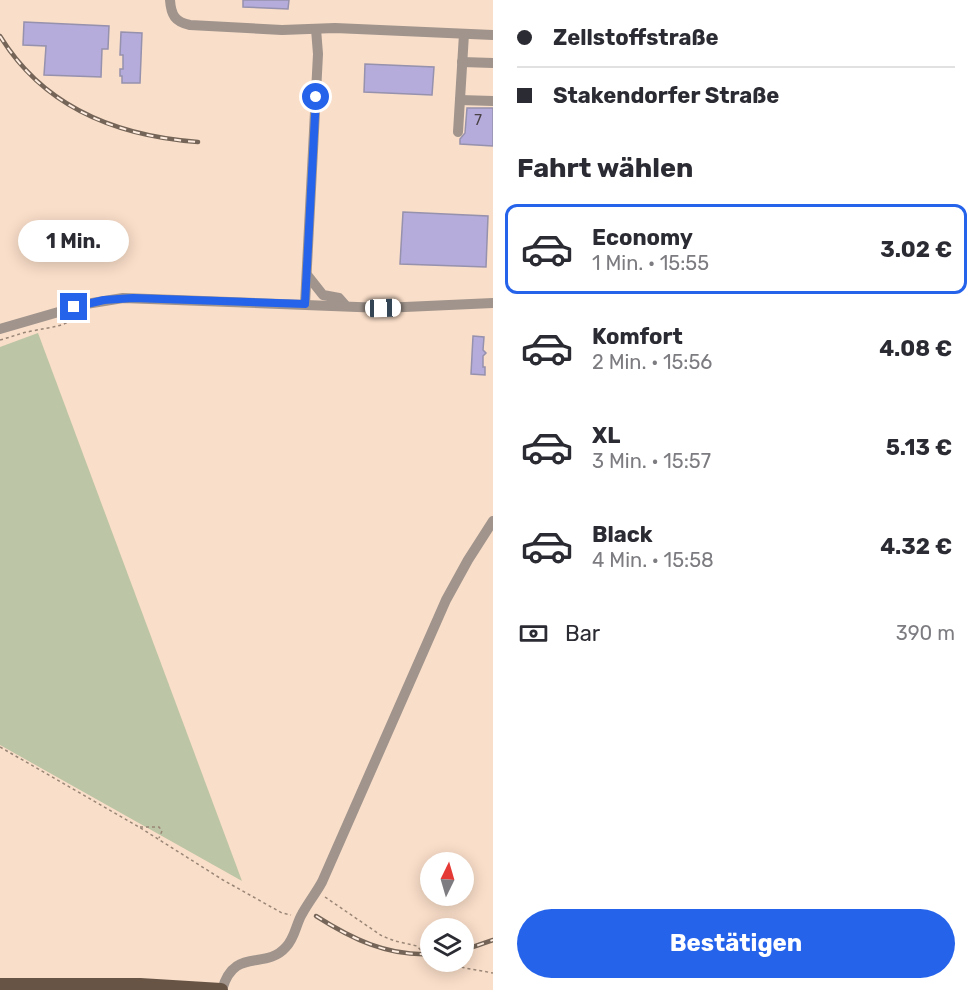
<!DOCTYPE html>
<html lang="de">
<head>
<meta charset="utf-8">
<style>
	body { margin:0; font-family:Rubik,sans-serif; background:#f2f2f3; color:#2b2b33; height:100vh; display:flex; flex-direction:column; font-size:22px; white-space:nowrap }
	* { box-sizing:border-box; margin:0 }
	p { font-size:20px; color:#7c7c81 }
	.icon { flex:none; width:33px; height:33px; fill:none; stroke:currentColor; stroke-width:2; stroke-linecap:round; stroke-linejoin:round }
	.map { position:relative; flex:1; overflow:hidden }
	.drawer { display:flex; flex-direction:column; background:#fff; width:486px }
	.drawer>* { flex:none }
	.guide { display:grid; align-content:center; height:132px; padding:0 24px; background:#fff }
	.needle { width:39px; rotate:5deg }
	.tools { position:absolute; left:420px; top:852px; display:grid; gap:12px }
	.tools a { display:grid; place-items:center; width:54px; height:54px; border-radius:50%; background:#fff; box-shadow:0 3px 15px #0003; font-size:30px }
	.end { position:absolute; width:27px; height:27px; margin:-14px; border:8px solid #2563eb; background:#fff; box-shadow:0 0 0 3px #fff }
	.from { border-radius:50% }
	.bubble { position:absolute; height:42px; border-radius:21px; background:#fff; box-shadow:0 3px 15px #0003; font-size:20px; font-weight:700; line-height:42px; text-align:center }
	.car { position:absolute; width:18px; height:36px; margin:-18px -9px; border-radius:8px; box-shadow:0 0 4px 2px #0007; background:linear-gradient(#fff 24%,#345 0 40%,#fff 0 76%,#345 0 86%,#fff 0) }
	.guide b { display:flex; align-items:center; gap:21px; height:57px; font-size:22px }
	.guide b+b { border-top:2px solid #e1e1e2 }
	.guide i { width:15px; height:15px; background:#2b2b33 }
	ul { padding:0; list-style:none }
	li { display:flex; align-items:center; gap:18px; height:90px; margin:0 12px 9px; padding:0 12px; border:3px solid transparent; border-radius:12px }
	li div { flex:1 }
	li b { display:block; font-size:22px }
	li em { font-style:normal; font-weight:700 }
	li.current { border-color:#2563eb }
	li>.icon { width:54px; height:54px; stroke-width:1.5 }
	h2 { padding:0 24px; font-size:27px; line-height:72px }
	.pay { display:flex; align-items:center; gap:15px; height:66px; padding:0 24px; font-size:22px }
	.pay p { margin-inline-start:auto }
	.button { display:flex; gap:12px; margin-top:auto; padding:12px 24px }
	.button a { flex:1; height:69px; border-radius:36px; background:#2563eb; color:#fff; font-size:24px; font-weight:700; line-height:69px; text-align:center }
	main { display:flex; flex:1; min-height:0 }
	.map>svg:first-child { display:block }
	.green { fill:#bcc5a5 }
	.building { fill:#b5acdb; stroke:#9691ad; stroke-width:1.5 }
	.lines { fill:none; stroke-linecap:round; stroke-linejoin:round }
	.path { stroke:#998677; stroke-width:1.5; stroke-dasharray:3 3; stroke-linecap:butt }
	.minor { stroke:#a0948c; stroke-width:10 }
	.major { stroke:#675445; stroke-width:14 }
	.rail-casing { stroke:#756558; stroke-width:4.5 }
	.rail { stroke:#feede0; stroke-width:2; stroke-dasharray:7; stroke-linecap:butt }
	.route { stroke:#2563eb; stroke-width:8 }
	.labels { text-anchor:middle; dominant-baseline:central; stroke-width:5; stroke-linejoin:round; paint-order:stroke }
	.number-label { font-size:15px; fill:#4a4146 }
</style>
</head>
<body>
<main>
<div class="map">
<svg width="493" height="990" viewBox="0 0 493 990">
	<rect width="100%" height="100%" fill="#f9dec9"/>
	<polygon class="green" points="38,333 242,881 0,745 0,347"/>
	<g class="building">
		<polygon points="243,0 289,0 288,9 243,7"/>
		<polygon points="24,22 109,26 108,49 102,49 101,77 44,75 46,46 23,45"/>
		<polygon points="121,32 142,33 140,83 122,83 122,76 120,76 120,69 123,69 123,55 120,55"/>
		<polygon points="365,64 434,67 432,95 364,92"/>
		<polygon points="467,108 493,108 493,146 460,144 460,139 465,133"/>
		<polygon points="403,212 488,216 486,267 400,264"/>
		<polygon points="473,336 484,337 483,350 486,353 483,356 483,367 485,367 485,375 471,374"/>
	</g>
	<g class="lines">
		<g class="path">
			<path d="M0 340C11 337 21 333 32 331 51 327 64 327 81 315"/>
			<polyline points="0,747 139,827 223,880 282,913 291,915"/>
			<polyline points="140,827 159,827 162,831 159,838"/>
			<polyline points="325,897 382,936 395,941 417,946 430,961"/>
			<polyline points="432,962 493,973"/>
		</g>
		<g class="minor">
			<path d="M170 0C171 15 175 22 190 25L282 30 335 28 493 35"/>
			<polyline points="462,62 493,63"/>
			<polyline points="460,100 493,101"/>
			<polyline points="458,132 464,34"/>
			<polyline points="308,276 323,295 339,298 346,306"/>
			<polyline points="305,304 318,54 316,29"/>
			<polyline points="0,329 86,304 123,298 383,308 493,303"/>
			<path d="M222 990C234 946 265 971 286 947 295 938 296 924 302 914 308 903 316 893 322 882L446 600 468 560 493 521"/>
		</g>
		<polyline class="major" points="0,985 140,985 221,990"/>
		<g class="rail-casing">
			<g id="rail">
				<path d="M0 36C44 108 117 136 198 142"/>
				<path d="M316 916C352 939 387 956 430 954"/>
				<polyline points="464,950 493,940"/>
			</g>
		</g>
		<use href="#rail" class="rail"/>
	</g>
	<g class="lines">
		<polyline class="route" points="74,307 104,300 133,298 305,304 316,97"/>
	</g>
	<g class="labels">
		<g class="number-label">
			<text x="478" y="120">7</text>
		</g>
	</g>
</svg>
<div class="tools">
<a><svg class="needle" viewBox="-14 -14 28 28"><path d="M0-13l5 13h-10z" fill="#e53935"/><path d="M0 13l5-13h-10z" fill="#7c7c81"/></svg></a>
<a><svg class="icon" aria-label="layers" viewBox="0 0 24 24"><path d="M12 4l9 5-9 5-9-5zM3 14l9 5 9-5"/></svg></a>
</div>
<i class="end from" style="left:316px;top:97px"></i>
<i class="end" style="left:74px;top:307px"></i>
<div class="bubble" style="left:18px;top:220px;width:111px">1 Min.</div>
<i class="car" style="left:383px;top:308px;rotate:89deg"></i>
</div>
<section class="drawer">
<div class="guide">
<b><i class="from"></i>Zellstoffstraße</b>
<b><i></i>Stakendorfer Straße</b>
</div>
<h2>Fahrt wählen</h2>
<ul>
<li class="current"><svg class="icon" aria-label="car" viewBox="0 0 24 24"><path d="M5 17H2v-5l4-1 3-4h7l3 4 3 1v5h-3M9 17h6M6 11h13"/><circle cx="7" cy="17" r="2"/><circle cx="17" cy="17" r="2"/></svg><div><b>Economy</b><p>1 Min. · 15:55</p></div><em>3.02 €</em></li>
<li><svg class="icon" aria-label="car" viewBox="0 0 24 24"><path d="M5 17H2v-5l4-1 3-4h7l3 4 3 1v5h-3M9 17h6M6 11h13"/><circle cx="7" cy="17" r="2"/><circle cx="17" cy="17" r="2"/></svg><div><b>Komfort</b><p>2 Min. · 15:56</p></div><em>4.08 €</em></li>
<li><svg class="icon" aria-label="car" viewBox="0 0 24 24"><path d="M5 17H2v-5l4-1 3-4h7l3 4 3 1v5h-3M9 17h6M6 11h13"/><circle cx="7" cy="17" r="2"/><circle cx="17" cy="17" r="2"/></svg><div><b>XL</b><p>3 Min. · 15:57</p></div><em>5.13 €</em></li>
<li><svg class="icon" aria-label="car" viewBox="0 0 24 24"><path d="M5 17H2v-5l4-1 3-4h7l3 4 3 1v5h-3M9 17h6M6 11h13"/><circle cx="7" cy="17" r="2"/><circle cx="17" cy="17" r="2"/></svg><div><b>Black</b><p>4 Min. · 15:58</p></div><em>4.32 €</em></li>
</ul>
<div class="pay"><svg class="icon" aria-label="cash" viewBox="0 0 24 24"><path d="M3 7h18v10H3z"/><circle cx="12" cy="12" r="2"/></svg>Bar<p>390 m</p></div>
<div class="button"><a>Bestätigen</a></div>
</section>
</main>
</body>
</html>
